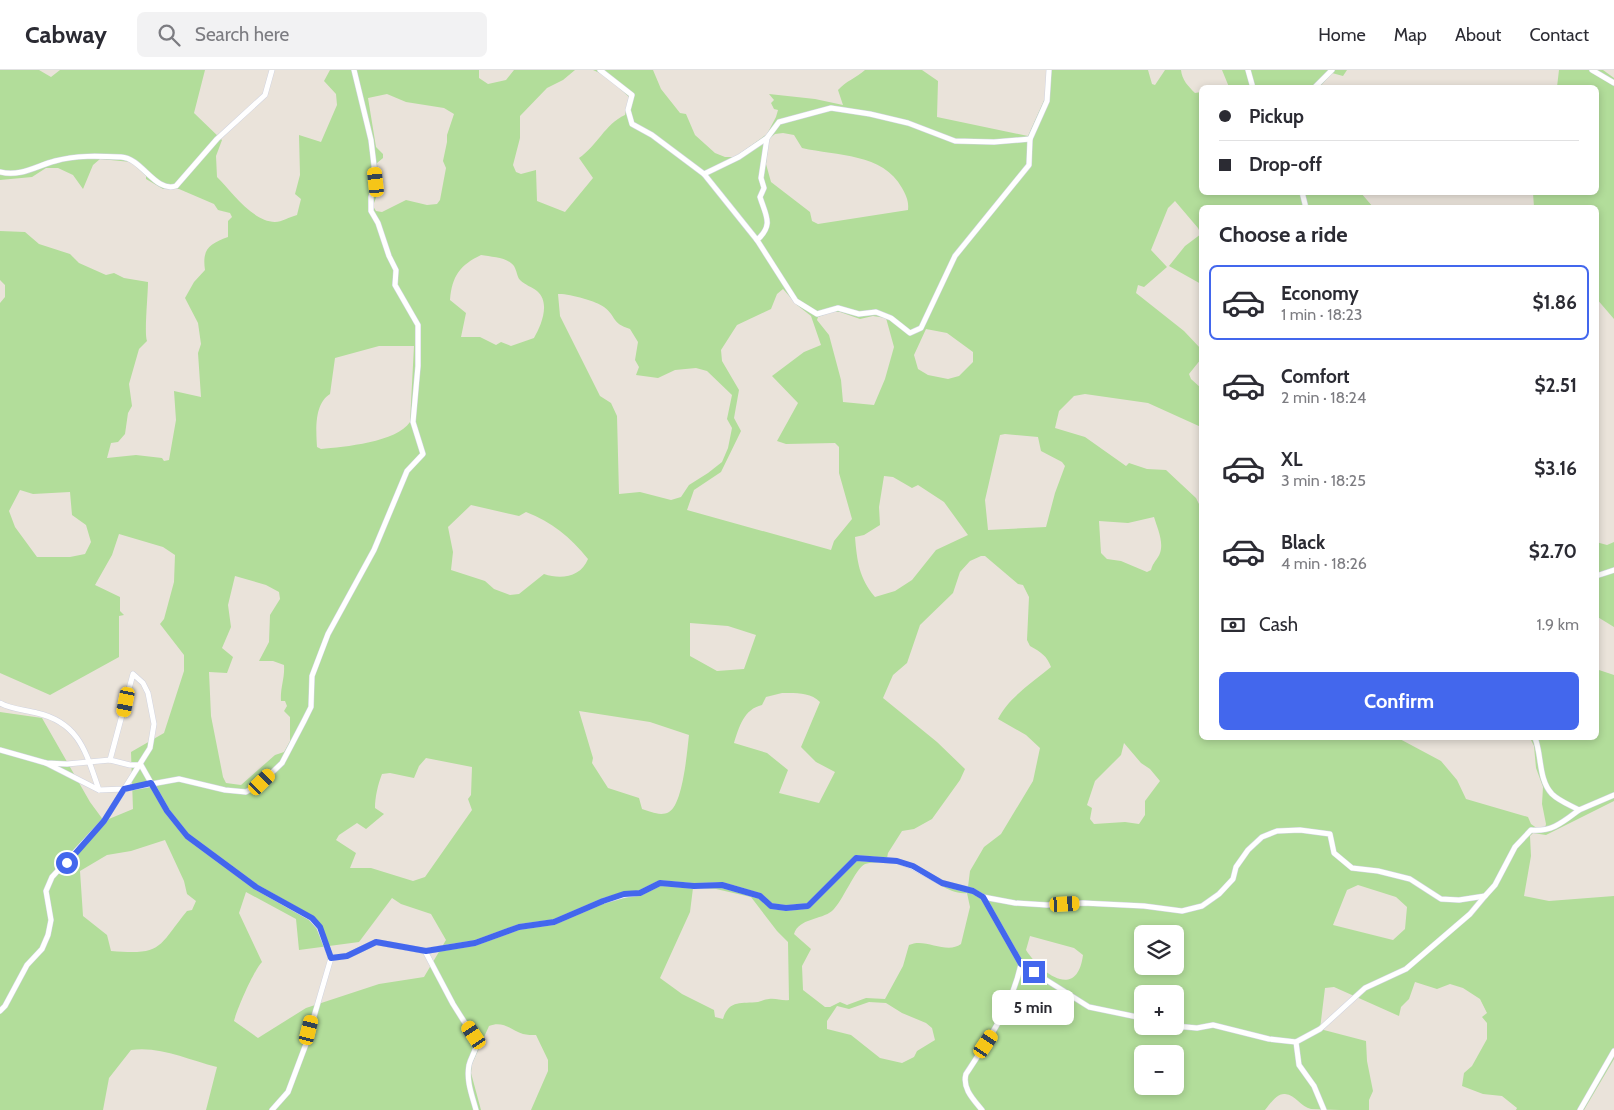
<!DOCTYPE html>
<html lang="en">
<head>
<meta charset="utf-8">
<style>
	body { margin:0; font-family:Cabin,sans-serif; background:#f2f2f3; color:#2b2b33; height:100vh; display:flex; flex-direction:column; font-size:19px; white-space:nowrap }
	* { box-sizing:border-box; margin:0 }
	p { font-size:16px; color:#7c7c81 }
	.icon { flex:none; width:28px; height:28px; fill:none; stroke:currentColor; stroke-width:2; stroke-linecap:round; stroke-linejoin:round }
	.map { position:relative; flex:1; overflow:hidden }
	.details { position:absolute; left:1199px; top:135px; width:400px; height:535px; display:flex; flex-direction:column; background:#fff; border-radius:8px; box-shadow:0 2px 8px #0003 }
	.details>* { flex:none }
	.top-card { position:absolute; left:1199px; top:15px; width:400px; height:110px; border-radius:8px; box-shadow:0 2px 8px #0003; display:grid; align-content:center; height:110px; padding:0 20px; background:#fff }
	.controls { position:absolute; left:1134px; top:855px; display:grid; gap:10px }
	.controls a { display:grid; place-items:center; width:50px; height:50px; border-radius:8px; background:#fff; box-shadow:0 2px 8px #0003; font-size:25px }
	.end { position:absolute; width:22px; height:22px; margin:-11px; border:6px solid #4367ed; background:#fff; box-shadow:0 0 0 2px #fff }
	.from { border-radius:50% }
	.bubble { position:absolute; height:35px; border-radius:8px; background:#fff; box-shadow:0 2px 8px #0003; font-size:16px; font-weight:700; line-height:35px; text-align:center }
	.car { position:absolute; width:15px; height:30px; margin:-15px -8px; border-radius:6px; box-shadow:0 0 4px 1px #0007; background:linear-gradient(#f5c518 24%,#345 0 40%,#f5c518 0 76%,#345 0 86%,#f5c518 0) }
	.top-card b { display:flex; align-items:center; gap:18px; height:48px; font-size:19px }
	.top-card b+b { border-top:1px solid #e1e1e2 }
	.top-card i { width:12px; height:12px; background:#2b2b33 }
	ul { padding:0; list-style:none }
	li { display:flex; align-items:center; gap:15px; height:75px; margin:0 10px 8px; padding:0 10px; border:2px solid transparent; border-radius:8px }
	li div { flex:1 }
	li b { display:block; font-size:19px }
	li em { font-style:normal; font-weight:700 }
	li.on { border-color:#4367ed }
	li>.icon { width:45px; height:45px; stroke-width:1.5 }
	h2 { padding:0 20px; font-size:22px; line-height:60px }
	.pay { display:flex; align-items:center; gap:12px; height:55px; padding:0 20px; font-size:19px }
	.pay p { margin-inline-start:auto }
	.action { display:flex; gap:10px; margin-top:auto; padding:10px 20px }
	.action a { flex:1; height:58px; border-radius:8px; background:#4367ed; color:#fff; font-size:20px; font-weight:700; line-height:58px; text-align:center }
	header { display:flex; align-items:center; gap:30px; box-sizing:border-box; height:70px; padding:0 25px; background:#fff; border-bottom:1px solid #e1e1e2 }
	header strong { font-size:24px }
	nav { display:flex; gap:28px; margin-inline-start:auto; font-size:18px }
	.search { width:350px; height:45px; background:#f2f2f3; display:flex; align-items:center; gap:12px; box-sizing:border-box; padding:0 18px; border-radius:8px; color:#7c7c81; font-size:19px }
	.map>svg:first-child { display:block }
	.green { fill:#b2dd9a; fill-rule:evenodd }
	.lines { fill:none; stroke-linecap:round; stroke-linejoin:round }
	.minor-casing { stroke:#d0d3e0; stroke-width:6 }
	.minor { stroke:#fff; stroke-width:5 }
	.route { stroke:#4367ed; stroke-width:6 }
</style>
</head>
<body>
<header>
<strong>Cabway</strong>
<div class="search"><svg class="icon" aria-label="search" viewBox="0 0 24 24"><circle cx="10" cy="10" r="6"/><path d="M15 15l6 6"/></svg>Search here</div>
<nav><a>Home</a><a>Map</a><a>About</a><a>Contact</a></nav>
</header>
<div class="map">
<svg width="1614" height="1040" viewBox="0 0 1614 1040">
	<rect width="100%" height="100%" fill="#eae3da"/>
	<g class="green">
		<path d="M0 0H39L51 7 60 0H205L194 43 222 70 216 86 217 107C232 122 252 151 275 152 282 152 289 147 297 145L301 129 295 124 300 105 299 65 321 72 337 35 336 24 324 11 330 0H479V8L488 14 506 10 514 0H575L563 10 547 18 520 46V68L513 95 516 102 521 104 536 100 537 131 565 142 593 108 579 88C597 76 605 54 625 45L629 27 606 6 593 0H653L661 19 680 43 686 44 695 65 715 83 725 87H735L767 64 776 47 778 40 774 39 771 33 774 30 769 24 815 29 843 35 838 20C846 11 856 8 865 0H922L938 11 937 47 1028 66 1045 28 1047 0H1148L1152 14 1155 15 1165 0H1181C1182 10 1188 16 1195 23L1201 22V122L1361 123 1373 137 1201 138V214L1169 196 1185 176 1201 164 1198 158 1175 131 1168 138 1151 180 1167 197 1144 217 1138 215 1136 223 1184 261 1201 279V289L1189 304 1191 309 1201 318V357L1148 333 1085 324 1074 326 1059 341 1055 358 1085 367 1126 396 1129 393 1147 399 1166 400 1196 428 1201 438V668H1398L1441 691 1457 710 1466 729 1528 747 1531 754 1538 759 1545 758 1546 754 1542 734 1543 717 1536 698 1534 676 1530 668H1596V599L1614 605V731L1546 765 1533 763 1530 766 1531 786 1524 826 1549 831 1614 826V989L1584 1040H1516L1517 1038 1502 1026 1483 1024 1462 1016 1464 1003 1472 996 1487 969V953L1482 947 1487 943 1480 929 1463 918 1450 914 1437 919 1415 912 1409 929 1401 937 1399 946 1334 917 1325 918 1320 959 1366 971 1367 991 1373 1021 1369 1030V1040C1351 1040 1328 1040 1311 1039 1301 1037 1296 1025 1285 1024 1277 1023 1270 1034 1265 1040H531L548 1001V990L536 965C532 965 527 965 523 964 512 961 504 950 489 956L472 994 471 1003 481 1040H206L217 997C188 990 161 976 131 980L109 1008 103 1040H0V642L42 648 90 732 104 751 133 739 131 682 164 663 184 601V585L160 554 164 549 174 512 175 485 163 477 119 464 112 485 95 515 120 527V541L124 545 119 546V587L50 625 0 603V233L5 227V215L0 210V161L25 162 39 174 70 184 79 193 106 205 114 203 124 208 148 212C148 225 144 263 147 271L139 279 129 314 132 336 128 343 125 364 118 372 111 373 107 388 136 385 162 388 164 391 169 390 176 350 174 321 201 327 198 283 201 274 198 253 185 228 194 212 205 200C202 179 209 174 228 167V151L232 147 230 143 218 140 214 134 179 119H163L146 109V106L131 92 100 89 93 95 83 119 73 105 58 98H46L32 107 0 110ZM387 24 406 32 444 38 454 44 447 65V72L443 91 446 98 440 130 437 134 427 135 406 130 382 142 376 141 373 136 378 122 377 93 383 88V84L376 77 368 28ZM783 63 794 65 802 78C837 86 883 83 902 118 906 125 909 131 908 140L818 154 812 151 810 142 771 112 766 94 769 69 775 64ZM481 185C492 187 507 187 514 196 517 201 517 207 520 210 525 215 532 217 537 221 551 233 541 256 534 268L511 276 501 272 496 275 480 267H461L466 243 450 230C452 206 460 195 481 185ZM783 219 797 235 811 246 821 275 804 282 772 306 798 333 777 371 786 374 835 373 839 377V403L852 449 834 471 831 480 687 440 694 420 721 402 741 361 734 348 739 320 722 291 721 280 737 255 771 239 777 224ZM558 224C567 223 597 231 604 237 617 247 611 253 630 259L638 272 635 290 639 297 636 305 658 308 675 300 696 298 707 301 732 325 727 349 732 358 728 378 722 392 708 403 689 415 681 427 671 430 640 422 619 424 617 346 611 333 600 326 560 246ZM832 242H840L860 249 873 246 886 248 894 277 885 309 874 335 843 332 841 310 829 265 817 250 818 247ZM926 259 947 263 973 282V292L959 306 948 309 928 305 918 299 914 285ZM379 276H414L410 352C397 372 344 377 321 379L317 377C316 360 314 334 330 324L335 288ZM1005 364 1038 367 1041 381 1062 392 1065 396 1055 423 1046 457 988 460 985 430 1000 365ZM884 406 893 407 912 418 918 415 944 432 968 465 936 480 912 510 895 521 875 527C859 508 857 491 855 467L864 465 880 455 879 437ZM20 420 33 424 70 422 72 445 86 455 91 472 85 484 70 487H37L15 457 9 441ZM471 435 519 446 526 442C552 452 570 467 588 489 581 507 561 510 544 504L519 524 510 525 494 519 485 511 451 500 453 482 448 457ZM1154 447C1157 457 1164 472 1160 483 1158 489 1153 492 1151 500L1147 502 1121 491 1107 489 1101 483 1099 451 1128 453ZM981 486H985L1018 514 1023 515 1029 527 1027 570 1030 576C1041 582 1047 586 1051 597 1033 612 1008 628 998 649L1026 665 1040 678 1033 711 1001 764 984 777 970 801 968 817C948 817 931 802 914 795 905 791 895 791 887 788L888 783 902 761 914 759 932 749 960 710 965 699 937 672 883 628 893 605 907 593 920 555 953 523 960 502 970 491ZM235 506 266 515 279 522 280 529 270 545 269 572 259 591H273L284 595C285 608 280 618 281 631H285L287 636 284 641 290 647V671L284 682 275 685 241 715 226 713 223 707 211 646 209 602 227 603 233 587 222 578 231 557 228 535ZM690 553 728 556 756 565 744 599 717 601 690 586ZM782 623C796 623 810 622 820 632L801 677 816 692 835 702 819 733 779 723 788 700 767 683 734 673C739 657 744 639 762 635L766 627ZM579 641 650 652 689 665C687 682 683 734 669 742 660 747 650 741 642 739L639 728 608 718 592 693 593 688ZM1124 673 1141 693 1150 699 1160 711 1145 731V745L1139 754 1125 752 1094 754 1090 749 1092 738 1087 735 1095 711 1121 685ZM426 688 472 697 471 725 468 729 472 740 425 807 413 811 371 798H350L356 783 336 770 339 765 357 753 366 759 384 744 375 738C375 727 378 714 382 704L390 703 414 708 419 696ZM165 770 184 811 187 824 196 831 192 840 187 841C157 878 163 885 111 881L107 865 83 846 80 801 107 785 131 781ZM885 792C897 793 908 796 918 802 934 809 949 825 967 823L970 837 961 874C946 885 925 867 909 875L903 896 885 929 866 928 847 935 840 932 830 937H825L803 920 802 896 811 879 794 864C799 848 821 850 832 841 843 831 855 799 865 794 870 792 879 793 885 792ZM1358 815 1396 827 1407 837 1405 859 1393 870 1333 855 1347 820ZM693 818 716 819 751 827 777 861 788 872 789 930C782 931 776 928 769 929 766 929 762 931 758 932 742 934 729 929 723 949L715 947 714 940 682 924 660 908 690 842ZM246 822 296 849 299 880 359 872 392 828 401 834 431 844 446 870 424 907 379 914 306 938 258 968 234 951C237 939 254 900 262 892L239 843ZM1142 864H1175V896H1142ZM1030 866 1074 878 1083 885C1077 931 1041 903 1026 880ZM1142 924H1175V956H1142ZM869 932 886 933 902 943 926 953 932 958 935 970 917 981 914 987 902 993 880 988 851 965 827 959V951L837 936 849 939ZM1142 984H1175V1002L1183 1008 1182 1014 1164 1023 1147 1025 1149 1016H1142Z"/>
		<polygon points="1222,0 1347,0 1343,6 1332,3 1319,18 1229,17"/>
		<polygon points="1559,0 1603,0 1614,8 1614,249 1596,228 1596,138 1534,137 1533,123 1596,122 1596,18 1557,17"/>
		<polygon points="1596,472 1607,475 1614,472 1614,557 1596,546"/>
	</g>
	<g class="lines">
		<g class="minor-casing">
			<g id="minor">
				<polyline points="600,0 632,25 628,40 632,54 652,65 704,104 739,87 767,68 779,52 831,38 870,44 908,53 955,71 994,72 1030,69"/>
				<polyline points="1248,0 1253,18"/>
				<polyline points="1592,0 1614,13"/>
				<polyline points="1314,18 1332,0"/>
				<path d="M0 102C21 107 36 96 55 91 76 85 99 86 121 87 142 88 155 123 176 116L217 69 265 25 272 0"/>
				<polyline points="704,104 757,170 796,231 817,244 838,238 859,244 876,242 891,248 910,263 921,258 955,186 1029,95 1030,69 1047,31 1049,0"/>
				<polyline points="1302,122 1306,138"/>
				<path d="M757 170C774 155 766 146 760 127L764 118 761 108 767 68"/>
				<polyline points="1596,506 1614,500"/>
				<path d="M0 633C10 639 26 640 37 643 80 653 86 683 99 720"/>
				<path d="M1535 668C1542 685 1538 709 1552 724 1559 731 1570 735 1579 740L1614 725"/>
				<polyline points="0,680 46,693 67,694 110,690 130,695 141,695 167,741 187,766 256,817 311,848 319,857 331,888 306,974 288,1022 272,1040"/>
				<polyline points="46,693 99,720 124,719 179,709 225,720 246,722 262,712 282,693 304,651 311,637 312,606 328,564 374,480 407,401 423,384 413,352 418,296 418,255 395,215 396,200 389,186 378,153 371,141 371,127 376,112 371,70 354,0"/>
				<path d="M983 827 1015 833 1047 835 1083 833 1144 836 1182 841 1202 836 1219 824 1233 809 1236 797 1248 780 1262 767 1277 761 1300 760 1330 764 1334 783 1352 798 1378 801 1410 809 1441 829 1459 830 1485 826 1495 815 1515 777 1531 760C1552 762 1563 752 1579 740"/>
				<path d="M425 881 453 934 477 972C476 981 471 987 469 995 466 1011 472 1025 476 1040"/>
				<path d="M331 888 347 886 376 872 425 881 475 873 519 857 554 852 603 831 624 825 640 823 660 813 694 816 722 815 760 826 771 836 786 838 808 836 856 788 897 791 913 797 942 813 973 821 983 827 1021 894C1012 936 989 969 966 1004 962 1018 973 1029 982 1040"/>
				<polyline points="1021,894 1089,937 1142,948"/>
				<polyline points="0,941 5,936 27,895 42,879 48,865 51,850 46,821 52,807 104,751 150,678 154,654 148,623 143,613 133,604 110,690"/>
				<polyline points="1175,956 1197,958 1213,955 1269,969 1296,972 1320,959 1365,918 1406,899 1470,844 1485,826"/>
				<polyline points="1296,972 1299,995 1314,1016 1324,1040"/>
				<polyline points="1580,1040 1614,981"/>
			</g>
		</g>
		<use href="#minor" class="minor"/>
	</g>
	<g class="lines">
		<polyline class="route" points="67,793 104,751 124,719 151,713 167,741 187,766 256,817 312,848 320,857 331,888 347,886 376,872 426,881 475,873 519,857 554,852 603,831 624,824 640,823 660,813 694,816 722,815 760,826 771,836 786,838 808,836 856,788 897,791 913,796 942,813 973,821 983,827 1021,894 1034,902"/>
	</g>
</svg>
<div class="controls">
<a><svg class="icon" aria-label="layers" viewBox="0 0 24 24"><path d="M12 4l9 5-9 5-9-5zM3 14l9 5 9-5"/></svg></a>
<a>+</a>
<a>−</a>
</div>
<i class="end from" style="left:67px;top:793px"></i>
<i class="end" style="left:1034px;top:902px"></i>
<div class="bubble" style="left:992px;top:920px;width:82px">5 min</div>
<i class="car" style="left:376px;top:112px;rotate:354deg"></i>
<i class="car" style="left:126px;top:632px;rotate:191deg"></i>
<i class="car" style="left:262px;top:712px;rotate:46deg"></i>
<i class="car" style="left:1065px;top:834px;rotate:87deg"></i>
<i class="car" style="left:309px;top:960px;rotate:14deg"></i>
<i class="car" style="left:474px;top:965px;rotate:326deg"></i>
<i class="car" style="left:986px;top:974px;rotate:34deg"></i>
<div class="top-card">
<b><i class="from"></i>Pickup</b>
<b><i></i>Drop-off</b>
</div>
<section class="details">
<h2>Choose a ride</h2>
<ul>
<li class="on"><svg class="icon" aria-label="car" viewBox="0 0 24 24"><path d="M5 17H2v-5l4-1 3-4h7l3 4 3 1v5h-3M9 17h6M6 11h13"/><circle cx="7" cy="17" r="2"/><circle cx="17" cy="17" r="2"/></svg><div><b>Economy</b><p>1 min · 18:23</p></div><em>$1.86</em></li>
<li><svg class="icon" aria-label="car" viewBox="0 0 24 24"><path d="M5 17H2v-5l4-1 3-4h7l3 4 3 1v5h-3M9 17h6M6 11h13"/><circle cx="7" cy="17" r="2"/><circle cx="17" cy="17" r="2"/></svg><div><b>Comfort</b><p>2 min · 18:24</p></div><em>$2.51</em></li>
<li><svg class="icon" aria-label="car" viewBox="0 0 24 24"><path d="M5 17H2v-5l4-1 3-4h7l3 4 3 1v5h-3M9 17h6M6 11h13"/><circle cx="7" cy="17" r="2"/><circle cx="17" cy="17" r="2"/></svg><div><b>XL</b><p>3 min · 18:25</p></div><em>$3.16</em></li>
<li><svg class="icon" aria-label="car" viewBox="0 0 24 24"><path d="M5 17H2v-5l4-1 3-4h7l3 4 3 1v5h-3M9 17h6M6 11h13"/><circle cx="7" cy="17" r="2"/><circle cx="17" cy="17" r="2"/></svg><div><b>Black</b><p>4 min · 18:26</p></div><em>$2.70</em></li>
</ul>
<div class="pay"><svg class="icon" aria-label="cash" viewBox="0 0 24 24"><path d="M3 7h18v10H3z"/><circle cx="12" cy="12" r="2"/></svg>Cash<p>1.9 km</p></div>
<div class="action"><a>Confirm</a></div>
</section>
</div>
</body>
</html>
